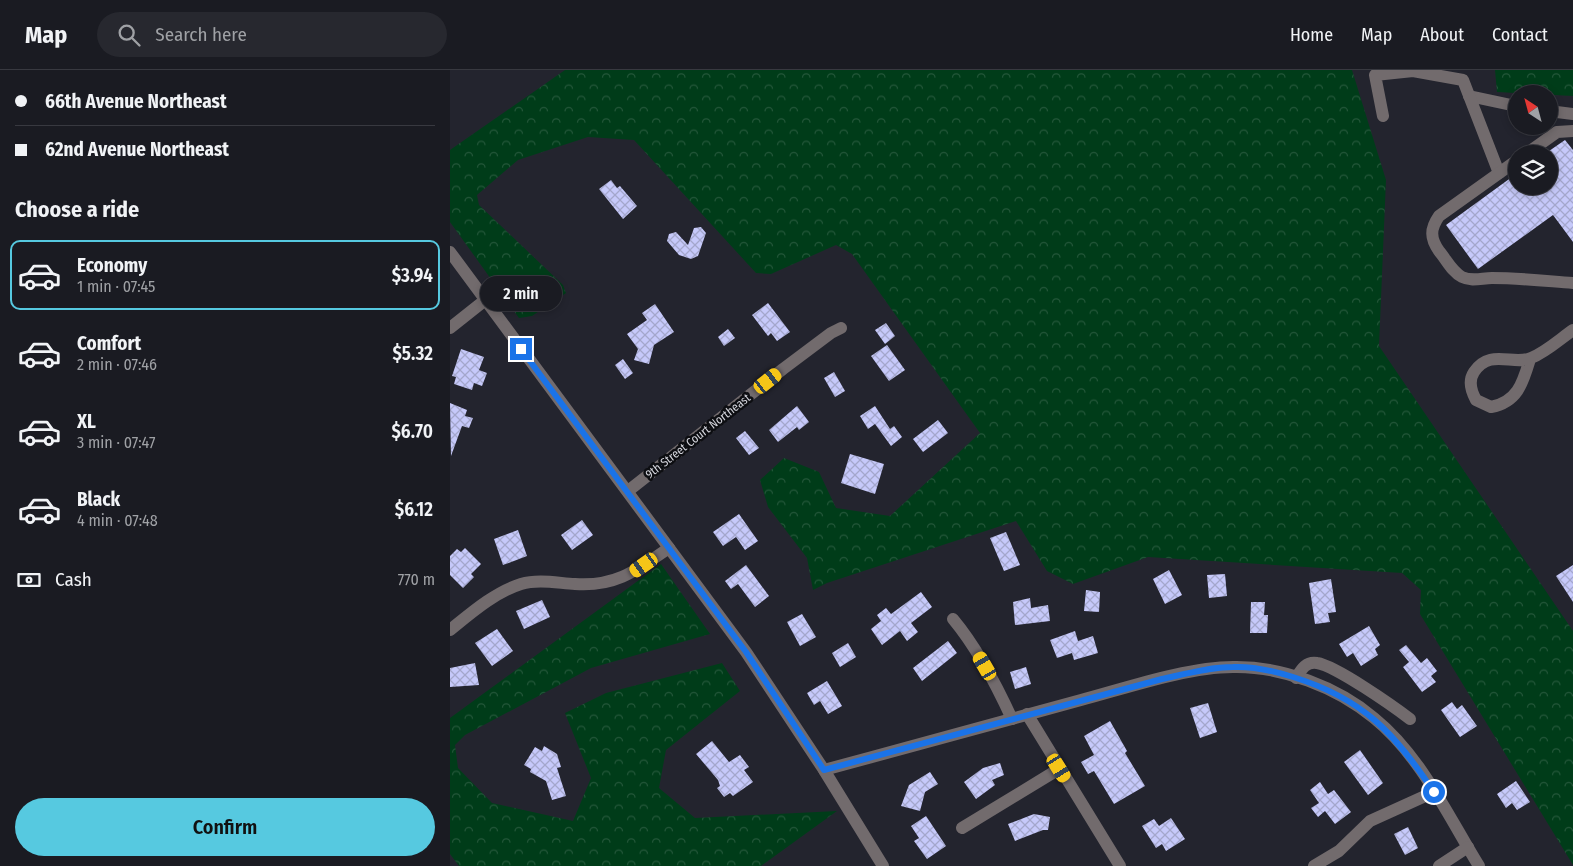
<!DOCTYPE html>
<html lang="en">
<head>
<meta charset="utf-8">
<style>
	body { margin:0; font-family:"Fira Sans Condensed",sans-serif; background:#27282f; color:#f1f3f6; height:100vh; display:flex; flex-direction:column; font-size:19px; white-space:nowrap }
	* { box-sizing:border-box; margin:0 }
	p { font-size:16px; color:#9fa1a5 }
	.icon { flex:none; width:28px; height:28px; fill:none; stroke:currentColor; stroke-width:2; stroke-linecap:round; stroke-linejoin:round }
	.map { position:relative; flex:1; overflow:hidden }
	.panel { display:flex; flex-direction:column; background:#1a1b22; width:450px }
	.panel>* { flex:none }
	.top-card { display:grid; align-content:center; height:110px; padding:0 15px; background:#1a1b22 }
	.needle { width:32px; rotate:324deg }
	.fabs { position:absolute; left:1058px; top:15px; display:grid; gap:10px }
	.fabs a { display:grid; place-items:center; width:50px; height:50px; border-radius:50%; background:#1a1b22; box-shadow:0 2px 8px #0003,0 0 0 1px #383940; font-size:25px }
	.end { position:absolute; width:22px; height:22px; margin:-11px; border:6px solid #1a73e8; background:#fff; box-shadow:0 0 0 2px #fff }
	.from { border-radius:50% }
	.bubble { position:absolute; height:35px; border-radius:18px; background:#1a1b22; box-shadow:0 2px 8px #0003,0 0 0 1px #383940; font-size:16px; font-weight:600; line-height:35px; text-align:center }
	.car { position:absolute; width:15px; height:30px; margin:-15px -8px; border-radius:6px; box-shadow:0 0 4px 1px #0007; background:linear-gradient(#f5c518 24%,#345 0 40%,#f5c518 0 76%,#345 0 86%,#f5c518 0) }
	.top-card b { display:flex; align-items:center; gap:18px; height:48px; font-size:19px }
	.top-card b+b { border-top:1px solid #383940 }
	.top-card i { width:12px; height:12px; background:#f1f3f6 }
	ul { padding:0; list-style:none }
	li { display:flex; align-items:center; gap:15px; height:70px; margin:0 10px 8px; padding:0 5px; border:2px solid transparent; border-radius:10px }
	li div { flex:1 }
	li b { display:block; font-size:19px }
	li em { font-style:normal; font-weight:600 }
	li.selected { border-color:#56c9e0 }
	li>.icon { width:45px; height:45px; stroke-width:1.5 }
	h2 { padding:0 15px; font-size:22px; line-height:60px }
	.pay { display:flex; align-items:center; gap:12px; height:55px; padding:0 15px; font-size:19px }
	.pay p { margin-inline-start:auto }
	.cta { display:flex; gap:10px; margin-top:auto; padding:10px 15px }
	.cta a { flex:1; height:58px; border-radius:30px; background:#56c9e0; color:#111; font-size:20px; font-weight:600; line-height:58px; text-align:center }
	header { display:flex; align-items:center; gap:30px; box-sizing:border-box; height:70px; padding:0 25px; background:#1a1b22; border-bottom:1px solid #383940 }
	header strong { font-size:24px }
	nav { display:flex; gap:28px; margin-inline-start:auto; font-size:18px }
	.search { width:350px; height:45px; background:#27282f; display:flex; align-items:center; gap:12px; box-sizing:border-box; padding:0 18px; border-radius:28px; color:#9fa1a5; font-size:19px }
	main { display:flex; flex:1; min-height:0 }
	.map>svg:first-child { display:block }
	.forest { fill:url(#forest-crowns) }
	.building { fill:url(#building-cross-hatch) }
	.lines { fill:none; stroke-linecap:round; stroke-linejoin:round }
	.minor { stroke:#726b6d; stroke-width:12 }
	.route { stroke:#1a73e8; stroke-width:6 }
	.labels { text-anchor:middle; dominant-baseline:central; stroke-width:5; stroke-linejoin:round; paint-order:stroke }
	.street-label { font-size:12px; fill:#d5d6dd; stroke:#0d0e12 }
</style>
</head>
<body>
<header>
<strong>Map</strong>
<div class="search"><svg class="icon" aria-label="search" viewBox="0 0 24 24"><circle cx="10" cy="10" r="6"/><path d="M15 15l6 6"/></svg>Search here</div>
<nav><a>Home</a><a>Map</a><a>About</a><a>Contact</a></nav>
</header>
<main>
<section class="panel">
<div class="top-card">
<b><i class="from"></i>66th Avenue Northeast</b>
<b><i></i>62nd Avenue Northeast</b>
</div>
<h2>Choose a ride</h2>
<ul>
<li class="selected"><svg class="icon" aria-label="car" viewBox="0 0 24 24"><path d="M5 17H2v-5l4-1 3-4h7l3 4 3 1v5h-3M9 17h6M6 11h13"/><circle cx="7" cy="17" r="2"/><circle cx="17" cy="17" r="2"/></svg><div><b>Economy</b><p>1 min · 07:45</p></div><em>$3.94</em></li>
<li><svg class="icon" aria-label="car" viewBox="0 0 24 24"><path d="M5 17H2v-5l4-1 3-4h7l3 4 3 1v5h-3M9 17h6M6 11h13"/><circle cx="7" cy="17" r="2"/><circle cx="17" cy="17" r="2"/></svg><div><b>Comfort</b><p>2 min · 07:46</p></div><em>$5.32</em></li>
<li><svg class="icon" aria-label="car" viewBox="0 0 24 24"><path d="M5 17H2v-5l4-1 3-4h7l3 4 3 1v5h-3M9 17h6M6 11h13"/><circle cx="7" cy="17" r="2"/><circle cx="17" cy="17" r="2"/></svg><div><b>XL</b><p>3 min · 07:47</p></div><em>$6.70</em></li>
<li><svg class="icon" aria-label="car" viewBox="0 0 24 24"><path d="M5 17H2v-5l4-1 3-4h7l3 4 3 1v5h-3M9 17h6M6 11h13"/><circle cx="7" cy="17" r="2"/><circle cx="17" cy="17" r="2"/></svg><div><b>Black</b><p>4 min · 07:48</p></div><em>$6.12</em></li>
</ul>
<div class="pay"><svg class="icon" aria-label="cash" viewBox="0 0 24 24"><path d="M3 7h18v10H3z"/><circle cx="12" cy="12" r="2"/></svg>Cash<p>770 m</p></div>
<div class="cta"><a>Confirm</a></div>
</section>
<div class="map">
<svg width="1123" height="796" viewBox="0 0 1123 796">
	<defs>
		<pattern id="forest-crowns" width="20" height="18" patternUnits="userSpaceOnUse" patternTransform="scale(1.25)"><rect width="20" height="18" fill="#003c19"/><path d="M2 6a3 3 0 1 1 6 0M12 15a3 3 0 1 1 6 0" fill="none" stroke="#24573a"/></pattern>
		<pattern id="building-cross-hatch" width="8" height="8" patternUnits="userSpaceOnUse" patternTransform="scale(1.25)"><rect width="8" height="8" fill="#c6c9fa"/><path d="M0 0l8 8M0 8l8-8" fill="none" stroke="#a4a7cc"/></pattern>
	</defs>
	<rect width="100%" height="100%" fill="#23242e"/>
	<g class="forest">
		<polygon points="115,0 902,0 936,110 929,276 1123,561 1123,795 970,544 971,520 952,503 698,487 623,514 597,501 566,451 377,513 363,520 357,488 318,437 310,410 334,388 369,402 386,438 440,446 530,363 402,184 386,175 321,204 306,203 184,70 138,67 68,90 27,125 29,135 113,215 116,223 82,246 69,248 0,152 0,80"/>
		<polygon points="1045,0 1123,0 1123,26 1047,22"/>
		<polygon points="211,494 260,564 141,598 15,665 5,675 8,698 42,733 123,751 141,708 115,643 156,623 272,593 290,621 216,680 209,718 245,748 387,741 311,796 9,796 0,784 0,648"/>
	</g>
	<g class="building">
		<polygon points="1115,70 1123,80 1123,172 1103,145 1028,199 996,155 1066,104 1066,116 1099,116 1099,81"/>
		<polygon points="161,110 167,118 170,116 187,136 173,149 149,119"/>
		<polygon points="251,157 256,163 248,186 241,189 229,185 217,171 219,164 226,162 238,175 244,158"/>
		<polygon points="318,233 340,262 327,271 321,263 318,266 302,245"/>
		<polygon points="205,234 224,262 204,275 199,294 184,290 188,279 177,264 197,250 192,243"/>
		<polygon points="436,253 445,266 435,274 425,260"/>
		<polygon points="278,259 285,268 274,276 268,267"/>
		<polygon points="437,275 455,300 439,311 421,286"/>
		<polygon points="11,279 34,287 29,300 37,303 32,316 24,313 22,320 4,314 6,307 2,306"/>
		<polygon points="173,289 183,303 175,309 165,295"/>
		<polygon points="384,302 395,321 385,327 374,308"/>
		<polygon points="0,333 17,340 15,346 23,348 19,358 12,356 1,386"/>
		<polygon points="347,336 359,352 349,360 347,357 328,372 319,360"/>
		<polygon points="425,336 440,359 444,356 452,367 441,376 425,354 418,359 410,346"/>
		<polygon points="488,350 498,363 473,382 463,369"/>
		<polygon points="295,361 309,378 299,385 286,368"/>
		<polygon points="400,384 434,394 425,424 391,413"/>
		<polygon points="289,444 308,471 295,480 286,467 273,476 263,462"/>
		<polygon points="132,450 143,465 122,480 111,465"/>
		<polygon points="68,460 77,486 53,495 44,469"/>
		<polygon points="556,462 570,495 554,501 540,468"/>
		<polygon points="15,478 31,494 21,504 24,507 13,518 0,505 0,486 7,479 11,482"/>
		<polygon points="296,495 319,526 305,537 288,514 281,519 275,511"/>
		<polygon points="1123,495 1123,532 1106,506"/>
		<polygon points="719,500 732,525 715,534 703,509"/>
		<polygon points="775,504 777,526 759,528 757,505"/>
		<polygon points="881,509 886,542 878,543 880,552 865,554 859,513"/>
		<polygon points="636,520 650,522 649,542 634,541"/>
		<polygon points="471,522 482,537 461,553 468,562 457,571 450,561 432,575 421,559 431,551 427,545 436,538 441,544"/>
		<polygon points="580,528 581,538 598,535 600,551 565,555 563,532"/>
		<polygon points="92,530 100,547 74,559 66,541"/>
		<polygon points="801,532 815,532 814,545 818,545 817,563 800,563"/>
		<polygon points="352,544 366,567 350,576 337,552"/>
		<polygon points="919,556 930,575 925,579 928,585 911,596 903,583 897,587 889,574"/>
		<polygon points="47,559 63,581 42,596 25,573"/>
		<polygon points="625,561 628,571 643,566 648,583 624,590 622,583 607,588 600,570"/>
		<polygon points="498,571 507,583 472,611 463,598"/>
		<polygon points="398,573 406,587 390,597 382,583"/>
		<polygon points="956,575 971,593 977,588 987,601 981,606 986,612 972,622 953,597 959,592 949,580"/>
		<polygon points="25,593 29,615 0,617 0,598"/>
		<polygon points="576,597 581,614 565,619 560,602"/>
		<polygon points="377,611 392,636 378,644 370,631 364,635 357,623"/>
		<polygon points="1002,632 1007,639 1012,635 1027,656 1010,667 991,640"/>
		<polygon points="758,633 767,662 750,668 740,638"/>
		<polygon points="660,651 677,681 675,683 695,716 664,734 644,701 638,704 631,692 644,685 634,666"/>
		<polygon points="262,671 279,692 290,685 299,697 294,700 303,712 283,726 280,723 274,727 267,718 270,716 268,710 246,684"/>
		<polygon points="94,676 107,684 111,697 107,698 116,726 102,730 96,711 80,702 81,699 74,695 85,677 92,681"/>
		<polygon points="910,680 933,713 918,725 894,692"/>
		<polygon points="550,693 554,705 542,710 545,715 526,729 514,712 533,698"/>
		<polygon points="480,702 488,714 475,722 470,741 451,736 459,715"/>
		<polygon points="1066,711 1080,732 1067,740 1062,733 1056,738 1047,724"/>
		<polygon points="870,712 878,724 884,720 901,742 885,754 875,741 868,747 861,738 869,733 860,720"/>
		<polygon points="584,744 600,747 598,760 593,760 565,771 558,754"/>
		<polygon points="476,746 496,776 477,789 464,771 469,768 461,756"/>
		<polygon points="721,748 735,769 716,781 712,774 706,778 692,756 704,749 709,756"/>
		<polygon points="958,757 968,778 955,785 944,764"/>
	</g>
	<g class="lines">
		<g class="minor">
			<polyline points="1019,26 1066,36"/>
			<polyline points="1099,41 1123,44"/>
			<polyline points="933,46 925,5 963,1 1013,10 1049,103"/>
			<polyline points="1076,84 1107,62 1123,61"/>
			<path d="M1066 91 989 146C980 159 980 168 989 181 996 189 1002 202 1012 207 1022 212 1032 208 1042 208 1069 208 1096 211 1123 213"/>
			<polyline points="0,182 296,582 374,700 433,796"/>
			<polyline points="0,258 34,231"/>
			<path d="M1080 289C1073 312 1068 332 1041 337L1026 330C1021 321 1018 311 1024 302 1040 278 1063 296 1081 288 1096 282 1110 269 1123 260"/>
			<polyline points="178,421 333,299 381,263 391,258"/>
			<path d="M503 549C528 579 546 614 562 649"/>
			<path d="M0 560C21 543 45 522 71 514 88 509 107 513 125 514 166 517 187 500 219 478"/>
			<path d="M846 608C851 600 856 591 867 593 886 596 943 636 960 649"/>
			<polyline points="577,644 670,796"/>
			<path d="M374 700C460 677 546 653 631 630 676 618 738 597 783 597 832 596 887 617 924 648 971 686 998 746 1029 796"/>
			<polyline points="512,758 609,699"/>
			<polyline points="864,796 889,781 920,751 984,722"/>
			<polyline points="989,796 1018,777"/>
		</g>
	</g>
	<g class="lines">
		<path class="route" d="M71 279 296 582 374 700 712 609C735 604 760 597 783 597 804 596 824 601 843 607 914 629 944 663 984 722"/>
	</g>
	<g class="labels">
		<g class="street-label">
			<text transform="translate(248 366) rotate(-38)">9th Street Court Northeast</text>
		</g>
	</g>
</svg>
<div class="fabs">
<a><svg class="needle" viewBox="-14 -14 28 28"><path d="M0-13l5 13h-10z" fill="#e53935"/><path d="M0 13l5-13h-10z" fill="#9fa1a5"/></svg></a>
<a><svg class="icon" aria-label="layers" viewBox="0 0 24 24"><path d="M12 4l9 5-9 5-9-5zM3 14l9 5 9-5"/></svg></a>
</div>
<i class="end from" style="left:984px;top:722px"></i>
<i class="end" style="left:71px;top:279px"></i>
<div class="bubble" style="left:30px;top:206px;width:82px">2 min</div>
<i class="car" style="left:318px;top:311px;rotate:52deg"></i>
<i class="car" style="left:194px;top:495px;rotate:235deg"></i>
<i class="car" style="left:535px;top:596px;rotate:330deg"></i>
<i class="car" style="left:609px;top:698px;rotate:148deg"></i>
</div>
</main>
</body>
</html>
